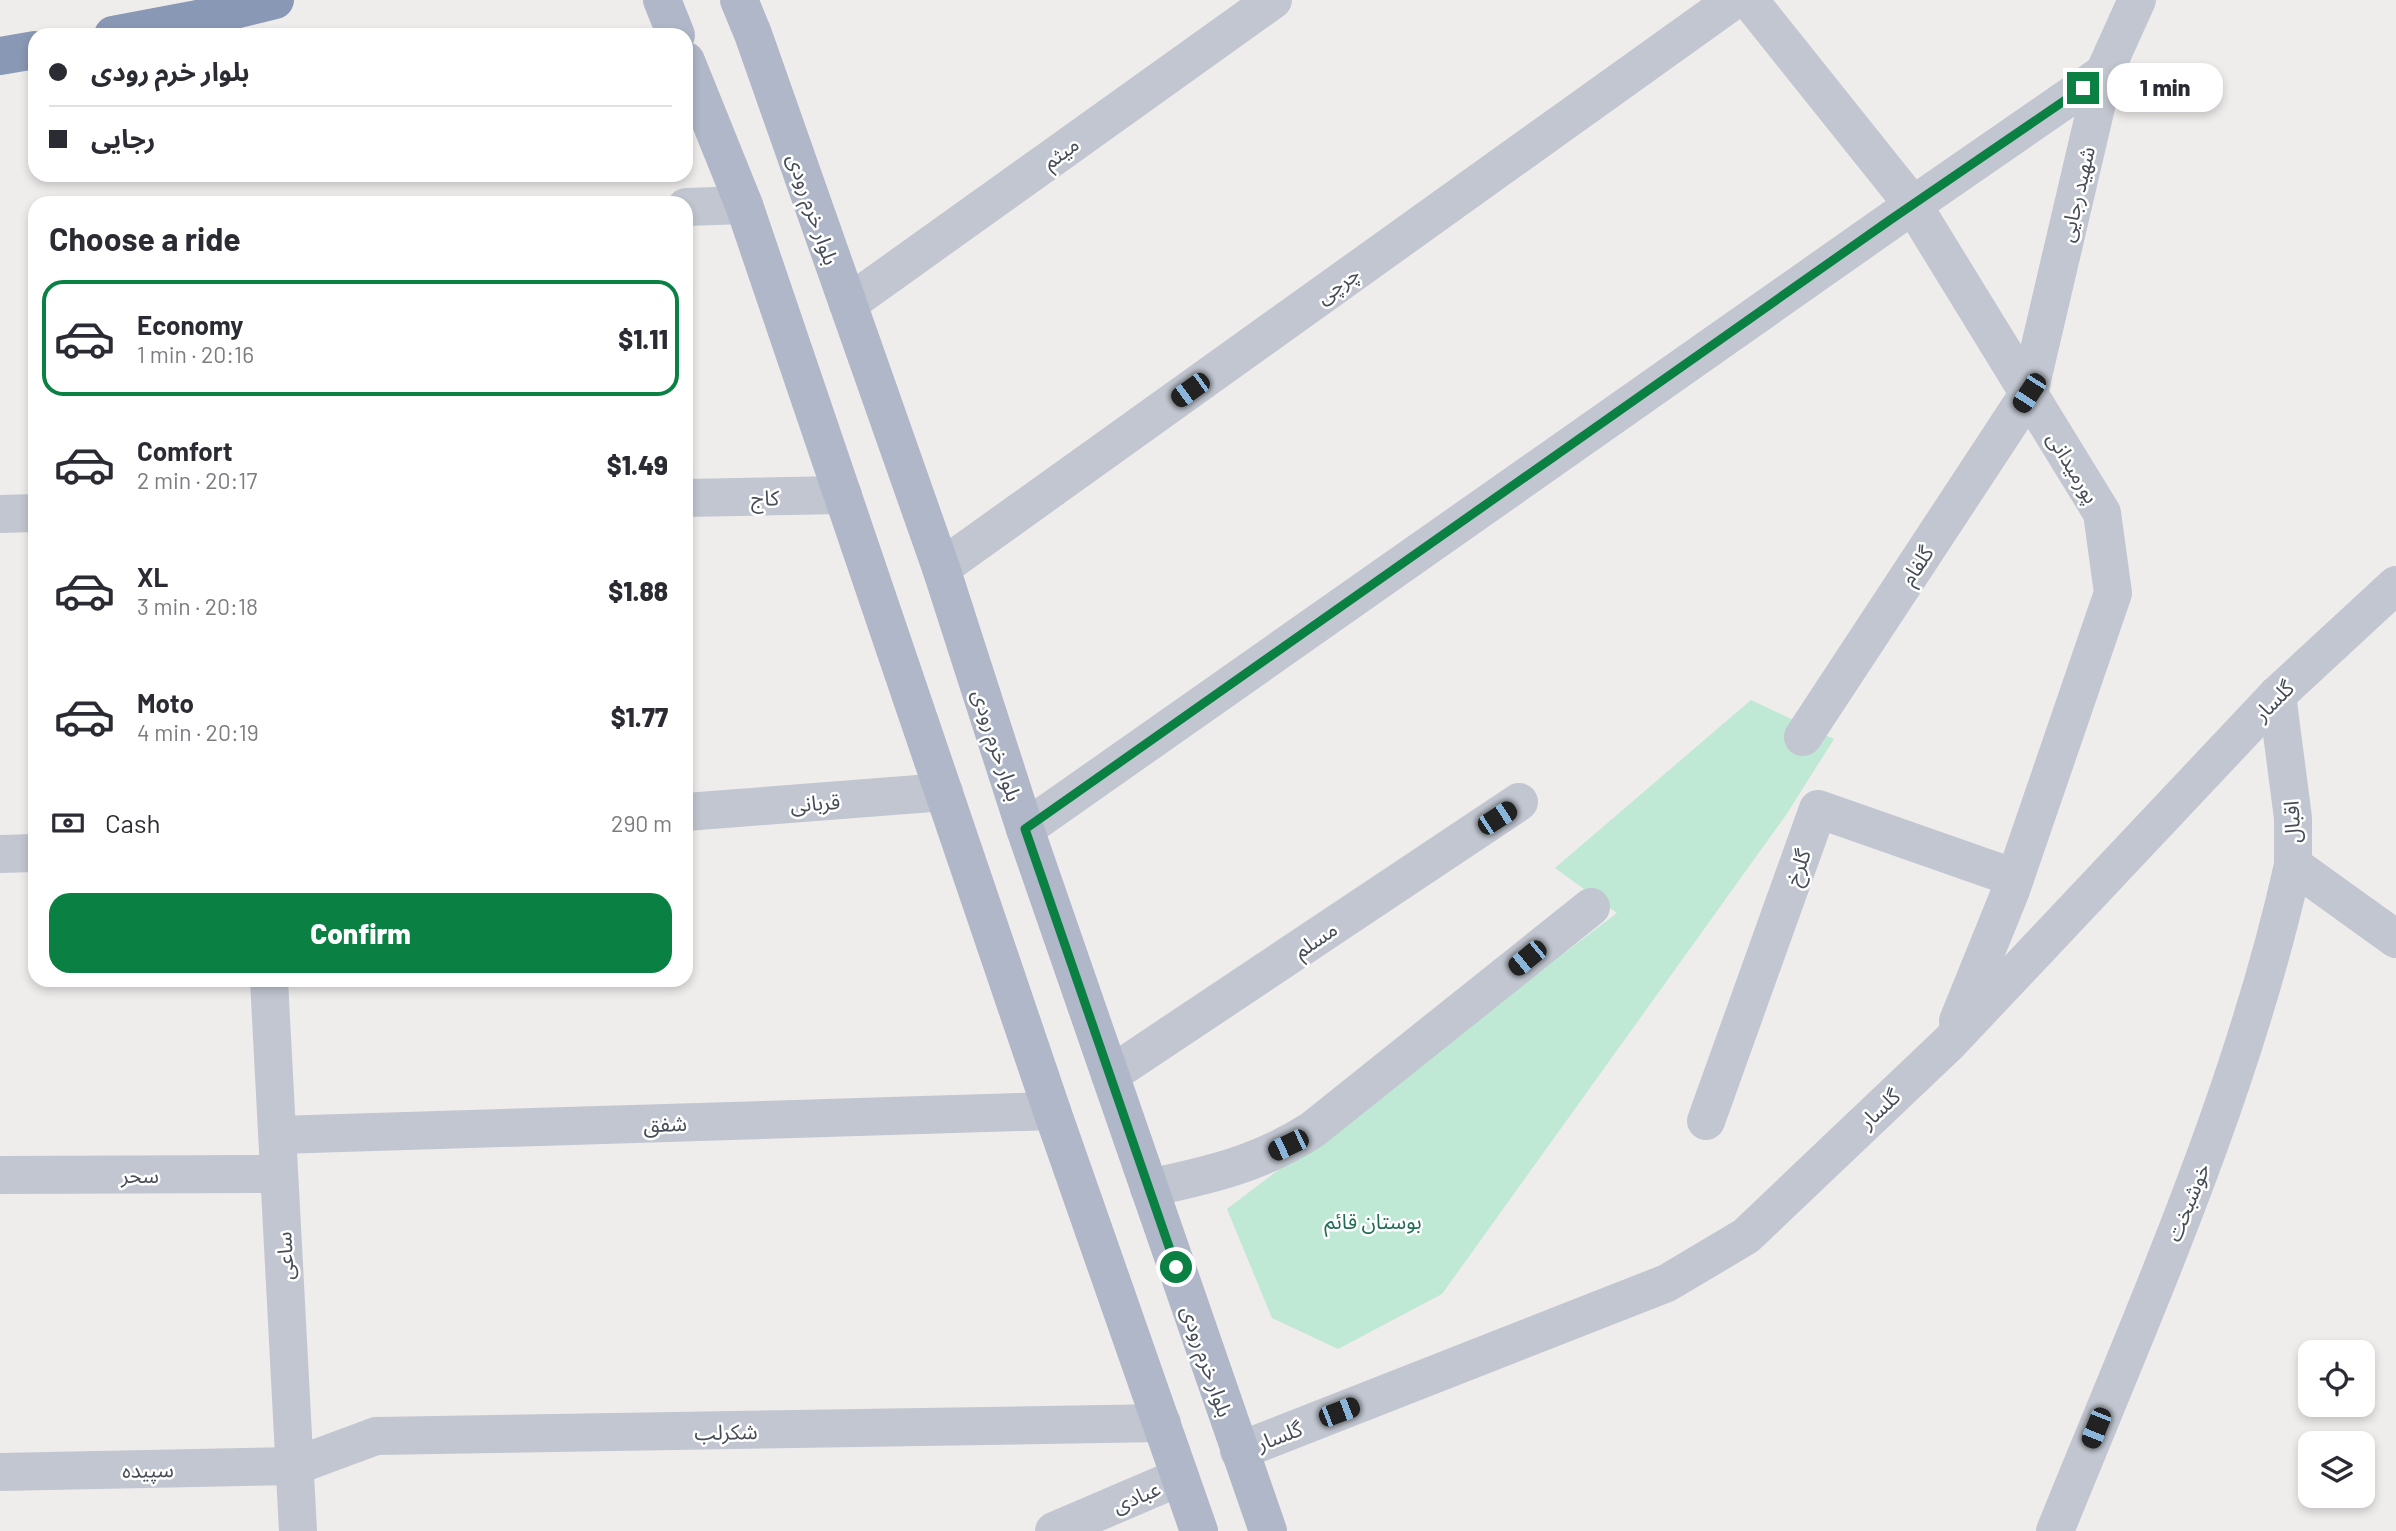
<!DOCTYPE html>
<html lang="en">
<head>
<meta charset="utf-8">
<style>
	body { margin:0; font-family:Barlow,"Noto Sans Arabic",sans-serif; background:#f2f2f3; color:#2b2b33; height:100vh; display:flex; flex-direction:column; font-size:26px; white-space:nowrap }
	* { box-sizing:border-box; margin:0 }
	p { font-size:23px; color:#7c7c81 }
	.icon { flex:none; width:38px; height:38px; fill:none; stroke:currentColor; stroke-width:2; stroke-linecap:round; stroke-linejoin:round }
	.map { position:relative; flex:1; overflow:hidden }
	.side { position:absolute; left:28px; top:196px; width:665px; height:791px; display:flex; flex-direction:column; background:#fff; border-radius:21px; box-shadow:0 4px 10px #0003 }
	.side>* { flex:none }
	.banner { position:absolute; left:28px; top:28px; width:665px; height:154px; border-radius:21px; box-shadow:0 4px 10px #0003; display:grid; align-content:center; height:154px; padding:0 21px; background:#fff }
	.controls { position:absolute; left:2298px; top:1340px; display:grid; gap:14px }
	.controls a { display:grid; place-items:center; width:77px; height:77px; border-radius:14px; background:#fff; box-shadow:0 4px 10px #0003; font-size:35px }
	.end { position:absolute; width:32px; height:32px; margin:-16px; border:9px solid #0b8043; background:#fff; box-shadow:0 0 0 4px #fff }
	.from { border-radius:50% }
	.bubble { position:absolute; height:49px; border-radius:21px; background:#fff; box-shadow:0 4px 10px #0003; font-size:23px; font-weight:800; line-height:49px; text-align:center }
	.car { position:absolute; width:21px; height:42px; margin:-21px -10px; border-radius:9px; box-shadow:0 0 5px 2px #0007; background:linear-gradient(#222 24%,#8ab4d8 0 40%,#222 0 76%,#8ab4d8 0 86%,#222 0) }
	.banner b { display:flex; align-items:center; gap:24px; height:66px; font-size:26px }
	.banner b+b { border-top:2px solid #e1e1e2 }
	.banner i { width:18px; height:18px; background:#2b2b33 }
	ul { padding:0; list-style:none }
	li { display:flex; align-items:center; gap:21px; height:116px; margin:0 14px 10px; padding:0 7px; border:4px solid transparent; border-radius:21px }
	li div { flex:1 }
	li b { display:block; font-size:26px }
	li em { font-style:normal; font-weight:800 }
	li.selected { border-color:#0b8043 }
	li>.icon { width:63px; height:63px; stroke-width:1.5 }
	h2 { padding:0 21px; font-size:32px; line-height:84px }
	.pay { display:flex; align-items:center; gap:18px; height:77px; padding:0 21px; font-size:26px }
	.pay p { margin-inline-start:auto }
	.primary-button { display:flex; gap:14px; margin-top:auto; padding:14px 21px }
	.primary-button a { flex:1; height:80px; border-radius:21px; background:#0b8043; color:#fff; font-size:28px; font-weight:800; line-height:80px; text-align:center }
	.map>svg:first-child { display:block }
	.green { fill:#bfe8d5 }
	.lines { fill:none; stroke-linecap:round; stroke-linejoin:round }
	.minor { stroke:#c1c6d0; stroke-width:38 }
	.major { stroke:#afb7c8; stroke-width:38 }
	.highway { stroke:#8998b5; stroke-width:38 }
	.route { stroke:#0b8043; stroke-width:9 }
	.labels { text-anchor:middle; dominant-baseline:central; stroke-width:5; stroke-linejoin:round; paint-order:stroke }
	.street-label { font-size:21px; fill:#474d57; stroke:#fff }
	.park-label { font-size:21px; fill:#216e54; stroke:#fff }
</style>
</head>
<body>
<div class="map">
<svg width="2396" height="1531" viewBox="0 0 2396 1531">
	<rect width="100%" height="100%" fill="#efecec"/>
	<polygon class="green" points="1751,700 1834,739 1786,815 1442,1294 1338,1349 1272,1318 1227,1209 1617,913 1555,868"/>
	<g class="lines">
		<g class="minor">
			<polyline points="1749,0 1913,205 2102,513 2113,593 2011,890 1958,1021"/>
			<polyline points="686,207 744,205"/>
			<polyline points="848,304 1273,0"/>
			<polyline points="686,498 843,495"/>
			<polyline points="0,514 35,513"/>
			<polyline points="941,568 1734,0"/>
			<polyline points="2277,695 2293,818 2293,865 2396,939"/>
			<polyline points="1803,737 2029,393 2104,73 2137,0"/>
			<polyline points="686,812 944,792"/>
			<polyline points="1025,829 1913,205 2104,73"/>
			<polyline points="0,854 35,853"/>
			<polyline points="269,980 298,1531"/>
			<polyline points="1110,1075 1519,802"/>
			<polyline points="1706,1121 1818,809 2015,878"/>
			<polyline points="278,1135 1052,1111"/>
			<polyline points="0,1175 279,1174"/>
			<path d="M1149 1188C1210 1175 1259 1164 1312 1130L1591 907"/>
			<polyline points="1239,1451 1667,1283 1746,1236 1949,1043 2277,695 2396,585"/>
			<polyline points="0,1472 295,1466 376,1436 1162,1423"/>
			<polyline points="1054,1531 1180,1477"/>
			<path d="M2055 1531C2143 1313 2242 1095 2293 865"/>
		</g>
		<g class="major">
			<polyline points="662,0 676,35"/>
			<polyline points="739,0 753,34 941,568 1025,829 1268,1531"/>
			<polyline points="686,61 744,205 1052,1111 1199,1531"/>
		</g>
		<g class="highway">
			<polyline points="113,35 198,19 275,0"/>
			<polyline points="0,56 35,50"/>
		</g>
	</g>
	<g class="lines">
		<polyline class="route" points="1176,1267 1025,829 1890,220 2083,88"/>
	</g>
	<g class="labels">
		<g class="street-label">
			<text transform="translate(1060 152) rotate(-36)">میثم</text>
			<text transform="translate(2076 194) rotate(-77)">شهید رجایی</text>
			<text transform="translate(814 209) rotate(71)">بلوار خرم رودی</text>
			<text transform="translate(1337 284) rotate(-36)">چرچی</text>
			<text transform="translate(2074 467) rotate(59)">پورمیدانی</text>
			<text transform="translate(765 497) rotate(-1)">کاج</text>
			<text transform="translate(1916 565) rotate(-57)">گلفام</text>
			<text transform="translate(2273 700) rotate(-45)">گلسار</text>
			<text transform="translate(998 745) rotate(72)">بلوار خرم رودی</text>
			<text transform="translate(815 802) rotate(-4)">قربانی</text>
			<text transform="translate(2291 822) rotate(-93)">اقبال</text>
			<text transform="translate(1797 867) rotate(-70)">گلرخ</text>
			<text transform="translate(1315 939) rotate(-34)">مسلم</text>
			<text transform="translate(1879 1108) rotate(-43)">گلسار</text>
			<text transform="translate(665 1123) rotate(-2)">شفق</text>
			<text x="140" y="1174">سحر</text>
			<text transform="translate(2187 1202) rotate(-68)">خوشبخت</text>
			<text transform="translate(284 1256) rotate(-93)">ساعی</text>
			<text transform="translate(1208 1361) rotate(71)">بلوار خرم رودی</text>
			<text transform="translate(726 1431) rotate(-1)">شکرلب</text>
			<text transform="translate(1279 1435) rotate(-21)">گلسار</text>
			<text transform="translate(148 1469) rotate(-1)">سپیده</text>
			<text transform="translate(1136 1496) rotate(-23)">عبادی</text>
		</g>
		<g class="park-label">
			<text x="1373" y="1220">بوستان قائم</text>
		</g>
	</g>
</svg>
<div class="controls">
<a><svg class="icon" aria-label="locate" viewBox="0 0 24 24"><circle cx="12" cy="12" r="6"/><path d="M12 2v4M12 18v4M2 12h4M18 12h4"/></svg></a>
<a><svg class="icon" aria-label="layers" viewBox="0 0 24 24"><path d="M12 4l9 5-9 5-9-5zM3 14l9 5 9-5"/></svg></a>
</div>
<i class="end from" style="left:1176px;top:1267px"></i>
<i class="end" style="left:2083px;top:88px"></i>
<div class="bubble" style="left:2107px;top:63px;width:116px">1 min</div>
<i class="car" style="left:1190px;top:390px;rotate:234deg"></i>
<i class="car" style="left:2029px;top:393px;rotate:213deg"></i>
<i class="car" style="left:1497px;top:818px;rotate:57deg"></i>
<i class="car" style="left:1527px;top:958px;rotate:231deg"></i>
<i class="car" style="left:1288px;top:1145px;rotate:244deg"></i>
<i class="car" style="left:1339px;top:1412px;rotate:69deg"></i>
<i class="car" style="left:2096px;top:1428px;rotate:202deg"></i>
<div class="banner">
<b><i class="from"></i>بلوار خرم رودی</b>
<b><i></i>رجایی</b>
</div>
<section class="side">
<h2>Choose a ride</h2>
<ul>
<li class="selected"><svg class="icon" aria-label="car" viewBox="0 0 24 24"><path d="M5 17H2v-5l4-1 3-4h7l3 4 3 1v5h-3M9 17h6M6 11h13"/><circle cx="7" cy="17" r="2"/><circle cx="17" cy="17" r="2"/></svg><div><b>Economy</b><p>1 min · 20:16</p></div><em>$1.11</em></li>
<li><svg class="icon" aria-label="car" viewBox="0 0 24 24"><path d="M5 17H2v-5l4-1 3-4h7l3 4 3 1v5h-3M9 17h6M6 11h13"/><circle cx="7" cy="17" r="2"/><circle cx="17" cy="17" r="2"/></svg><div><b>Comfort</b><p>2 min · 20:17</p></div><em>$1.49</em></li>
<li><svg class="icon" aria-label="car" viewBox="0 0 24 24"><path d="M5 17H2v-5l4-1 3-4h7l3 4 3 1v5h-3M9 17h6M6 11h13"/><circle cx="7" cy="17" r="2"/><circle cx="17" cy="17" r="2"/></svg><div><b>XL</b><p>3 min · 20:18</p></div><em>$1.88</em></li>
<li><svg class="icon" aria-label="car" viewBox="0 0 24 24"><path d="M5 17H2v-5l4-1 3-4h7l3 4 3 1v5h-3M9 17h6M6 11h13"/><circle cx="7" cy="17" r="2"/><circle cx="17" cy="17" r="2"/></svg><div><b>Moto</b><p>4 min · 20:19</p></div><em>$1.77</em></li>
</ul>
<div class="pay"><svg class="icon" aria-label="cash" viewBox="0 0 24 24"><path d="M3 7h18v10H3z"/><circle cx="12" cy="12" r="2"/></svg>Cash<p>290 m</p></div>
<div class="primary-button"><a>Confirm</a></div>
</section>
</div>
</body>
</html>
